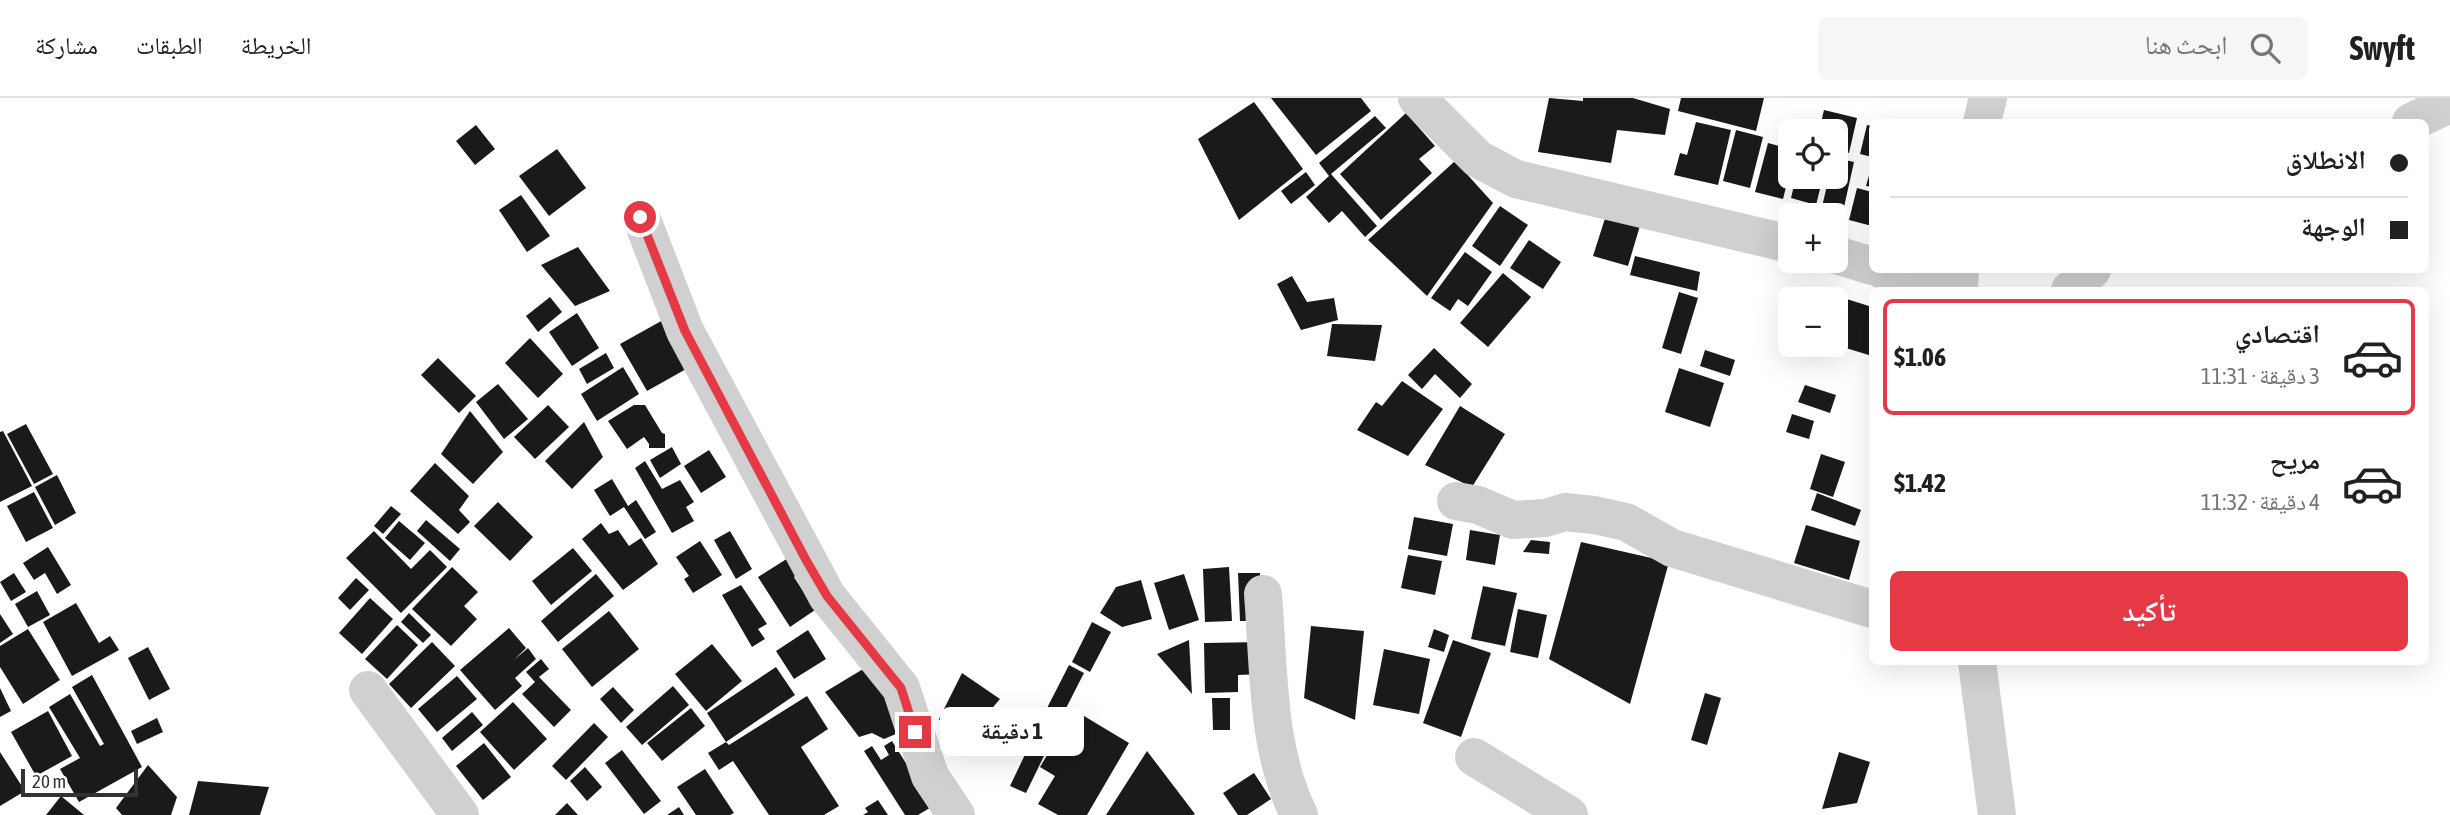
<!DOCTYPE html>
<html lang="ar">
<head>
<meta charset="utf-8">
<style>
	body { margin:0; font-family:"Asap Condensed","Noto Naskh Arabic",sans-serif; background:#f6f6f6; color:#202124; direction:rtl; height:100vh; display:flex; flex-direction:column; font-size:26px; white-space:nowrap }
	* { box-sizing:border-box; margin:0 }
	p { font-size:23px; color:#757577 }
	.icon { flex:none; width:38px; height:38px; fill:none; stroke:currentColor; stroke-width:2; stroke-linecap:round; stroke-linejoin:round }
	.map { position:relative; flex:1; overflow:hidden; direction:ltr }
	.side { position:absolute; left:1869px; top:189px; width:560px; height:378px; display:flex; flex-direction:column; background:#fff; border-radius:10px; box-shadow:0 7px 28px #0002; direction:rtl }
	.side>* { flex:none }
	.top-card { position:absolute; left:1869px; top:21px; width:560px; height:154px; border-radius:10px; box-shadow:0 7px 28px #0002; direction:rtl; display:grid; align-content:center; height:154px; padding:0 21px; background:#fff }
	.tools { position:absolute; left:1778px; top:21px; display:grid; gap:14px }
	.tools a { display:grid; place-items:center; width:70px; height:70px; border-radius:10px; background:#fff; box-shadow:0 7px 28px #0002; font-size:35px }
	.scale { position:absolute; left:21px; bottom:18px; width:117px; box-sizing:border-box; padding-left:7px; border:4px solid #333; border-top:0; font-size:19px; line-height:24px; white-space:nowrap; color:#333; -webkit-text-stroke:5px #fff; paint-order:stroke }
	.end { position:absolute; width:32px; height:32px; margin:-16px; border:9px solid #e63946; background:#fff; box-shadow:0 0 0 4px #fff }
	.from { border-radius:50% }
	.bubble { position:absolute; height:49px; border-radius:10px; background:#fff; box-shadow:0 7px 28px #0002; font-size:23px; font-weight:700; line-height:49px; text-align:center; direction:rtl }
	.top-card b { display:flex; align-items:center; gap:24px; height:66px; font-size:26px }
	.top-card b+b { border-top:2px solid #e0e0e0 }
	.top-card i { width:18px; height:18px; background:#202124 }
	ul { padding:12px 0 0; list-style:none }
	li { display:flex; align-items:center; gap:21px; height:116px; margin:0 14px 10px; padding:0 7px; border:4px solid transparent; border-radius:10px }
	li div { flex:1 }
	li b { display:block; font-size:26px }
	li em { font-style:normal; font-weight:700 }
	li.current { border-color:#e63946 }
	li>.icon { width:63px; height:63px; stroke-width:1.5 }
	.button { display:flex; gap:14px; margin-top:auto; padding:14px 21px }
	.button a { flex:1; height:80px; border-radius:10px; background:#e63946; color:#fff; font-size:28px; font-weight:700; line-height:80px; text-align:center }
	header { display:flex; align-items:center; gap:42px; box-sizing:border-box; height:98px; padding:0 35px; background:#fff; border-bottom:2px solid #e0e0e0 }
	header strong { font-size:33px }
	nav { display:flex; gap:38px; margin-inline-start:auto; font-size:24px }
	.search { width:490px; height:63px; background:#f6f6f6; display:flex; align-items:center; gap:18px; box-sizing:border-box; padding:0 24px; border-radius:10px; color:#757577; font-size:26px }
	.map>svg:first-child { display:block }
	.building { fill:#1a1a1a }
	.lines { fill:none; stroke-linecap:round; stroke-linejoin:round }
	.minor { stroke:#d0d0d0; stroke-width:38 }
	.route { stroke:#e63946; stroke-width:9 }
</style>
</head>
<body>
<header>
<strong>Swyft</strong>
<div class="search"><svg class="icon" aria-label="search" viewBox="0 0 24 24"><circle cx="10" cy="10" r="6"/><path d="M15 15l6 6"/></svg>ابحث هنا</div>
<nav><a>الخريطة</a><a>الطبقات</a><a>مشاركة</a></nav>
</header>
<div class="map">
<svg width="2450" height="717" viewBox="0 0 2450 717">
	<rect width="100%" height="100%" fill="#fff"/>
	<g class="building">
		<polygon points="1271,0 1361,0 1371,13 1316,57"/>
		<polygon points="1549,0 1583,3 1583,0 1633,0 1670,11 1665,37 1617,32 1611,65 1538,54"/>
		<polygon points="1681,0 1764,0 1756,33 1678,13"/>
		<polygon points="1254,4 1303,71 1239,122 1198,41"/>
		<polygon points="1824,12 1857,20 1849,55 1836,52 1836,33 1819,33"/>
		<polygon points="1406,15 1435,48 1419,61 1432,75 1381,122 1340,76"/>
		<polygon points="1375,18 1386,30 1331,76 1377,128 1365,139 1342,113 1329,125 1306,99 1329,78 1319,65"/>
		<polygon points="1696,24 1731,32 1718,87 1674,77 1680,55 1687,57"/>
		<polygon points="476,27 495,51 475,67 456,43"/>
		<polygon points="1867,27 1872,28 1872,59 1860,56"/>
		<polygon points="1736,32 1763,39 1750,90 1723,83"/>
		<polygon points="1768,45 1790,51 1790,73 1783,101 1755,94"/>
		<polygon points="557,51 586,90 549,118 519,78"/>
		<polygon points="1836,60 1854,64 1842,118 1821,113 1829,79 1836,79"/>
		<polygon points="1455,63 1493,105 1427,198 1368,142"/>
		<polygon points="1872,67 1872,89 1866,88"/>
		<polygon points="1306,74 1315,87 1291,106 1281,93"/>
		<polygon points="1796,79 1823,79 1816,107 1791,100"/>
		<polygon points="1857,90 1872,94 1872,128 1849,122"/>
		<polygon points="521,97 550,138 527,154 499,112"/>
		<polygon points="1500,108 1528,127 1500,168 1472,148"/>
		<polygon points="1608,111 1642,121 1628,168 1593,158"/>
		<polygon points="1529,142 1561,164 1543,191 1510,170"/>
		<polygon points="578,149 610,193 575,208 541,167"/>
		<polygon points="1465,154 1492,174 1468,208 1458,201 1450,213 1431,200"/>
		<polygon points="1635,158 1700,174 1697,193 1630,177"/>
		<polygon points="1503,175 1531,199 1488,249 1460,225"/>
		<polygon points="1292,178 1307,204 1334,200 1338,222 1301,232 1277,186"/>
		<polygon points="1679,194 1698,200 1681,256 1662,250"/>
		<polygon points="1831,196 1872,209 1872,258 1836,247 1836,201 1830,201"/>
		<polygon points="550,199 562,214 538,234 526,218"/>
		<polygon points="577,215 599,250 572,268 549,234"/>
		<polygon points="672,217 688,270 647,293 620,246"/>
		<polygon points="1332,226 1382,227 1375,263 1327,258"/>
		<polygon points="530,240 563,276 538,300 505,265"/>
		<polygon points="1434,250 1472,286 1460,300 1435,276 1422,291 1408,277"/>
		<polygon points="1705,252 1735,262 1730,278 1700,268"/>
		<polygon points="606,255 614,270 587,286 579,271"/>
		<polygon points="438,260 476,298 459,315 421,277"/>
		<polygon points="623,269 639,296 597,323 581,296"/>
		<polygon points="1679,270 1724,285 1710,329 1665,314"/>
		<polygon points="1402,283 1443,311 1408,358 1357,332 1376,304 1382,308"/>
		<polygon points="498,286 528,321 504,341 476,304"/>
		<polygon points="1805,287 1836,297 1830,315 1798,304"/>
		<polygon points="548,307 569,329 535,361 514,339"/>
		<polygon points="634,307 645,307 662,335 665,336 665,350 649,350 649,346 644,339 627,351 608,323"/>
		<polygon points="1460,308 1505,336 1472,389 1425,367"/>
		<polygon points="470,313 503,354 473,386 441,356"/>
		<polygon points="1792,316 1814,323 1809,341 1786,334"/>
		<polygon points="584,324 603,359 572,391 545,363"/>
		<polygon points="26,326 53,376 34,386 7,336"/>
		<polygon points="3,333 32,388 0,404 0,334"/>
		<polygon points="672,349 681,366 660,380 650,362"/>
		<polygon points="709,352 726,379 701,395 684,368"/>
		<polygon points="1821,356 1845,364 1833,399 1810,391"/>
		<polygon points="645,363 662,391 680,382 694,404 686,409 694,423 672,435 635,370"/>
		<polygon points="435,365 469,398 459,412 470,424 458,436 410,393"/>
		<polygon points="57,377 76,415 55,427 35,389"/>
		<polygon points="612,381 628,408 636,402 656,434 645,441 624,409 610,418 594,392"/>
		<polygon points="34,394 53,430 26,444 7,408"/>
		<polygon points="1817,395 1861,412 1855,428 1811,412"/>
		<polygon points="498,404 533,439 510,463 474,428"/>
		<polygon points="391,408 401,416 383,436 374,428"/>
		<polygon points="1414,419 1453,426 1447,458 1408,451"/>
		<polygon points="426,422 460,451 450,463 417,433"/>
		<polygon points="399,423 425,445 410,462 385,440"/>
		<polygon points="601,425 609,436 618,432 629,448 641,440 658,466 623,492 582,441"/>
		<polygon points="1806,427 1860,443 1849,482 1794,465"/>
		<polygon points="1470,432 1500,437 1495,467 1466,462"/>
		<polygon points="374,433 411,471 430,452 447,469 401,515 346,460"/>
		<polygon points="730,433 752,471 736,481 714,442"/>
		<polygon points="1531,442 1550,444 1549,456 1523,454"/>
		<polygon points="700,443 722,477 693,495 684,481 689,478 676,459"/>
		<polygon points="1581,444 1669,464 1630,606 1549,561"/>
		<polygon points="48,449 71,487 57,496 45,475 34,482 23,465"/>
		<polygon points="573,450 592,473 551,507 532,483"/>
		<polygon points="796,455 807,471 794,479 815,512 790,529 758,479"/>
		<polygon points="1408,457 1442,463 1435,497 1401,490"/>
		<polygon points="452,469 478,494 464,508 477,521 451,548 412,511"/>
		<polygon points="1229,469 1232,523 1205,524 1203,471"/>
		<polygon points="14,475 26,494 11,503 0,484"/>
		<polygon points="1238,475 1260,475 1262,523 1240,523"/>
		<polygon points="596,476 614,498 558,544 541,523"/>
		<polygon points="1184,476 1199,522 1169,532 1154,485"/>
		<polygon points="356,480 369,492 350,512 338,500"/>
		<polygon points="1141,482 1152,521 1122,529 1100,515 1116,489"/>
		<polygon points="741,487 767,526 758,531 765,541 752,549 722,497"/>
		<polygon points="1483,488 1517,495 1505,548 1471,541"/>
		<polygon points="37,493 50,517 28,529 15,506"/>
		<polygon points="370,500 393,521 362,556 339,535"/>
		<polygon points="76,505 99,545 110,538 119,552 72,578 43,524"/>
		<polygon points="1518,511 1547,517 1538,560 1510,554"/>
		<polygon points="609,513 639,551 592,589 562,551"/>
		<polygon points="409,515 431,537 423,545 401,524"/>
		<polygon points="0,516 13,536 0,545"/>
		<polygon points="1092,524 1111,534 1090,574 1072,564"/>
		<polygon points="397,527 418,547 387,581 365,561"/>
		<polygon points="1311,528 1364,533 1355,622 1304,600"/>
		<polygon points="509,530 526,550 514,562 528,550 536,561 515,580 522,588 495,612 460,572"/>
		<polygon points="28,531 60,582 23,606 0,569 0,548"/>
		<polygon points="1434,531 1449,537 1444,554 1428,549"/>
		<polygon points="808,532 826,561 794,581 776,553"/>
		<polygon points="1189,542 1192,596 1157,556"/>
		<polygon points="1453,542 1491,555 1461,639 1423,625"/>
		<polygon points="432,544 455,568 411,610 389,586"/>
		<polygon points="1262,544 1263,576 1238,577 1238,594 1205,595 1204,545"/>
		<polygon points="712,546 742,583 706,613 675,576"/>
		<polygon points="148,549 170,591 149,602 128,560"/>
		<polygon points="1384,551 1430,561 1419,616 1373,607"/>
		<polygon points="541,561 549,571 539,579 571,612 554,629 522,596 535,584 526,574"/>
		<polygon points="873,565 903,633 884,641 872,635 859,639 825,594"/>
		<polygon points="1069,567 1084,575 1061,620 1046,612"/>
		<polygon points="776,569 795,597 726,644 707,615"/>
		<polygon points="962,575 1000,601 957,651 939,621"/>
		<polygon points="92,577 142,669 79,704 60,671 80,660 49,609 70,596 100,648 104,646 72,589"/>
		<polygon points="457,578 477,601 437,634 418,611"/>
		<polygon points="673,588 689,607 642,647 626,629"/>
		<polygon points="613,589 634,612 621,625 600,601"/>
		<polygon points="0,590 11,613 0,619"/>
		<polygon points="1705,595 1721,600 1707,647 1691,642"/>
		<polygon points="807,598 828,631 801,649 839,708 824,717 769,717 733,663 719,672 708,655 726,644 729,647"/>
		<polygon points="1212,600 1230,600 1230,632 1213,632"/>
		<polygon points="513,604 547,641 514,672 480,634"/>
		<polygon points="691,610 705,628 662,663 647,645"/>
		<polygon points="1074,612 1129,645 1087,717 1058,717 1038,706 1055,678 1040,669"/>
		<polygon points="48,613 72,658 36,678 11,634"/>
		<polygon points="472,614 483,627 452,653 442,640"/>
		<polygon points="157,620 163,634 137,646 131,633"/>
		<polygon points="1041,623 1057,631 1026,695 1010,688"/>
		<polygon points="594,625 608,639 566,682 552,668"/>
		<polygon points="892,643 933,708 918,717 905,717 864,653 872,648 881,662 889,657 884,648"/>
		<polygon points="484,645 511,679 483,702 456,668"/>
		<polygon points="622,652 661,703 644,716 605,665"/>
		<polygon points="1147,653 1195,716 1193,717 1106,717"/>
		<polygon points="0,654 25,693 0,708"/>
		<polygon points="1839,654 1870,664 1857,705 1822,711"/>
		<polygon points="148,667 177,699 171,717 122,717 116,710"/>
		<polygon points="585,669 602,689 587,703 570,683"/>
		<polygon points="705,671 734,715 730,717 696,717 677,689"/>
		<polygon points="1254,675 1271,701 1247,717 1238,717 1223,695"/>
		<polygon points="198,683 269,689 260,717 189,717"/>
		<polygon points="61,698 84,717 46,717"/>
		<polygon points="878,702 888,717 863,717 868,714 865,710"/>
		<polygon points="567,705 578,717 555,717"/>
		<polygon points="679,709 684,717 667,717"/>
	</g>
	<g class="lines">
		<g class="minor">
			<polyline points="1417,0 1478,61 1516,81 1790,146"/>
			<polyline points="1982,24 1988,0"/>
			<polyline points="2411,24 2450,6"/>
			<polyline points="641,119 685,233 827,498 901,590 930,678 956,717"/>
			<polyline points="1836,157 1872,168"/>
			<polyline points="1883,172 1911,181 1934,192"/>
			<polyline points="1959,192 1960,172"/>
			<polyline points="2070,192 2092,172"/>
			<polyline points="1456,403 1478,407 1513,422 1546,420 1565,414 1594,417 1626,424 1672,450 1872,511"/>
			<path d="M1263 496C1269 570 1266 650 1299 717"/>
			<polyline points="1977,564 1997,717"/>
			<polyline points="368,592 460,717"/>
			<polyline points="1474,659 1569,717"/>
		</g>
	</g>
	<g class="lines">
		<polyline class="route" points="640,119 685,233 806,462 827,498 901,590 915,634"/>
	</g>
</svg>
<div class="tools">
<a><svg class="icon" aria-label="locate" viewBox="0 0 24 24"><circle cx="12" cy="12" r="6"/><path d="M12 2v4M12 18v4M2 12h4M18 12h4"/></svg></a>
<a>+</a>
<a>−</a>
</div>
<div class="scale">20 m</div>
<i class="end from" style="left:640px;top:119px"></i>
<i class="end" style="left:915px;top:634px"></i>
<div class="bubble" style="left:940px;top:609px;width:144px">1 دقيقة</div>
<div class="top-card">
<b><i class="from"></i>الانطلاق</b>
<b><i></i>الوجهة</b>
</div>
<section class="side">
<ul>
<li class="current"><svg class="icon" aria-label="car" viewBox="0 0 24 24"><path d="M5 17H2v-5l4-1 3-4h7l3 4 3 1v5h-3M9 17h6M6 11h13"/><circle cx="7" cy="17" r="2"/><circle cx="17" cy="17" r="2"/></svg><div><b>اقتصادي</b><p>3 دقيقة · 11:31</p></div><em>$1.06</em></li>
<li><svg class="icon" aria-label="car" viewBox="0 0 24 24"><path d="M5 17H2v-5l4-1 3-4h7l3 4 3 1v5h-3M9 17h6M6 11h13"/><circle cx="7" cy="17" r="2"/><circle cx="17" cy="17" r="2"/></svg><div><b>مريح</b><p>4 دقيقة · 11:32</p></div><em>$1.42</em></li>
</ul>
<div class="button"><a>تأكيد</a></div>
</section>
</div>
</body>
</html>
